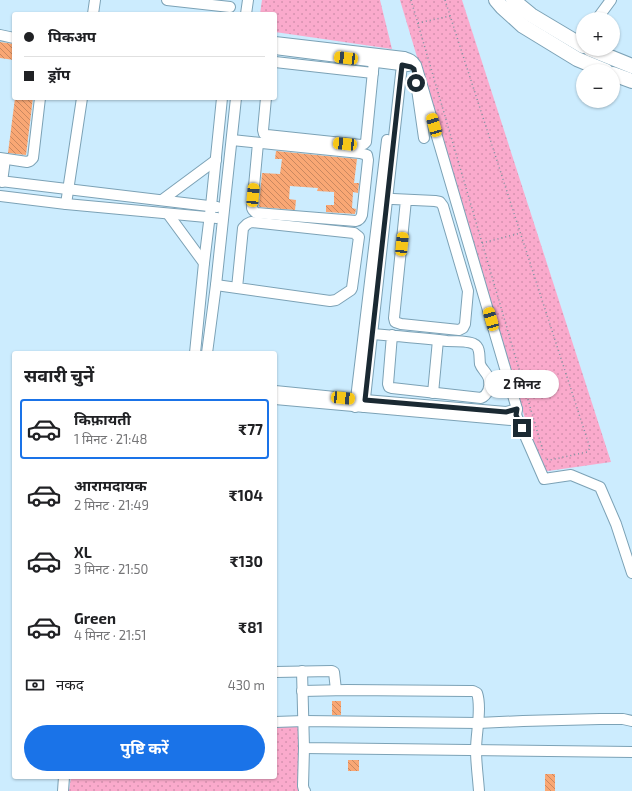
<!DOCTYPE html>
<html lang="hi">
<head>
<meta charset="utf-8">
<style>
	body { margin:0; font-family:"Exo 2","Noto Sans Devanagari",sans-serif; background:#f6f6f6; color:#202124; height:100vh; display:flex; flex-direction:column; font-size:15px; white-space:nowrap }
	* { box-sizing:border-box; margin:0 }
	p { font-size:13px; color:#757577 }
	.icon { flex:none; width:22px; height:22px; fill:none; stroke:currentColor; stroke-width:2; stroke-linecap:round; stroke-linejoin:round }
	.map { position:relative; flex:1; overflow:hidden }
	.drawer { position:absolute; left:12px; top:351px; width:265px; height:428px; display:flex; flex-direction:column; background:#fff; border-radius:4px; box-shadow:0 1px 3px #0004 }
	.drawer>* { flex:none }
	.top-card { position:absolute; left:12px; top:12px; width:265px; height:88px; border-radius:4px; box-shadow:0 1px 3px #0004; display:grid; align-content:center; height:88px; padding:0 12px; background:#fff }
	.tools { position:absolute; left:576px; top:12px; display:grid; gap:8px }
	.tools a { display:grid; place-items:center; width:44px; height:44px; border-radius:50%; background:#fff; box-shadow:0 1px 3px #0004; font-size:20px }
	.end { position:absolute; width:18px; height:18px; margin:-9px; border:5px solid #1a2932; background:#fff; box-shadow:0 0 0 2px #fff }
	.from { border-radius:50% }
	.bubble { position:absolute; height:28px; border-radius:14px; background:#fff; box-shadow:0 1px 3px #0004; font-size:13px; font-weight:700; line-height:28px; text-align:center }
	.car { position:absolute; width:12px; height:24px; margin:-12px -6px; border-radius:5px; box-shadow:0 0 3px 1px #0007; background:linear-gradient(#f5c518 24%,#345 0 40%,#f5c518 0 76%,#345 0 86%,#f5c518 0) }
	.top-card b { display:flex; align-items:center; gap:14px; height:38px; font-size:15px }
	.top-card b+b { border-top:1px solid #e0e0e0 }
	.top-card i { width:10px; height:10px; background:#202124 }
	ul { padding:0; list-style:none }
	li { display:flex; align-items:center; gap:12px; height:60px; margin:0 8px 6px; padding:0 4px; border:2px solid transparent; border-radius:4px }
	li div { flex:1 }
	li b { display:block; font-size:15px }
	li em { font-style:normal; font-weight:700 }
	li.on { border-color:#1a73e8 }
	li>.icon { width:36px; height:36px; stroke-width:1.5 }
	h2 { padding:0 12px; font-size:18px; line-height:48px }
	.pay { display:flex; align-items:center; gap:10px; height:44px; padding:0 12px; font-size:15px }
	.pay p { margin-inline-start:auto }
	.cta { display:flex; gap:8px; margin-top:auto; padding:8px 12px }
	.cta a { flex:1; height:46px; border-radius:24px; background:#1a73e8; color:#fff; font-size:16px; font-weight:700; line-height:46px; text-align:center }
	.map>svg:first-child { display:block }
	.park { fill:url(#park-dots) }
	.building { fill:url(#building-back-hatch) }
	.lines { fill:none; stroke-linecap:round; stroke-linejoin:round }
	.street-casing { stroke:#7ca2b6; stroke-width:12 }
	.secondary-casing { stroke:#7ca2b6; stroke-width:16 }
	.path { stroke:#7b93a1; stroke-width:1.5; stroke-dasharray:1 3; stroke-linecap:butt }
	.street { stroke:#fff; stroke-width:10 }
	.secondary { stroke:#fff; stroke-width:14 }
	.route { stroke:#1a2932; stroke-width:5 }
</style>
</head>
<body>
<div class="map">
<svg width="632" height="791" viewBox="0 0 632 791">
	<defs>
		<pattern id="park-dots" width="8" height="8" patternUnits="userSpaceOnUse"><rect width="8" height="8" fill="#faaacc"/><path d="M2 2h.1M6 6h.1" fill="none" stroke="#d692b0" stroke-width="1.8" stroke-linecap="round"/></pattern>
		<pattern id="building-back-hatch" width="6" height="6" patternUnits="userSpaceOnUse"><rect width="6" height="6" fill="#f9a774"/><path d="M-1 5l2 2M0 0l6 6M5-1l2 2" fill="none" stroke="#c98860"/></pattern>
	</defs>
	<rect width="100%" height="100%" fill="#ccecfe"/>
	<g class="park">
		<polygon points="262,0 380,0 392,49 275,32 275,14 260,14"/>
		<polygon points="400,0 462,0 611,462 541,472"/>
		<polygon points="304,721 309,791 69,791 71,777 275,777 275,723"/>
	</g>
	<g class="building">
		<polygon points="0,42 14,44 14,60 0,58"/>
		<polygon points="15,98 33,98 26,155 8,153"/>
		<polygon points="276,151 357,159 354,183 359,183 358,193 353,192 352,208 356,209 355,214 326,212 326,205 334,205 334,192 317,191 318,188 290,186 289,199 296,200 295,210 259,207 262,173 280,174 282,159 275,159"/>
		<rect x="332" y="701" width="9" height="14"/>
		<rect x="348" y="760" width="11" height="11"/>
		<rect x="545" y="774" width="10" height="17"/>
	</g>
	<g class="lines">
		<g class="street-casing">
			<g id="street">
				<polyline points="167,0 230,7"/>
				<polyline points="93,14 95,0"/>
				<polyline points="246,14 248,0"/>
				<polyline points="597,19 611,0"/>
				<polyline points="0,35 14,38"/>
				<path d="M275 42 404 57C410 59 413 60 416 65L517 409C516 414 517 418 511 420L275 399"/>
				<polyline points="275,49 408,66"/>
				<polyline points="275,62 373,73"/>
				<polyline points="416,82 424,138"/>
				<polyline points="266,98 263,130 264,134 267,135 361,145 364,144 366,142 374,61"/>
				<path d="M232 140 360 153 367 155 368 160 362 215C361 218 360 220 356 221L256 213 253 210 252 208 258 143"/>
				<polyline points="0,158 27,162 30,161 33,158 40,98"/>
				<polyline points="0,181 217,207"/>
				<polyline points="2,182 5,159"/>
				<polyline points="0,196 66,204 217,218"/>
				<polyline points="387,199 393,199 435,201 440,202 443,206 468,291 465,324 463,328 459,330 401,324 395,322 394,318 406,200"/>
				<polyline points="162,200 216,160"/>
				<polyline points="66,204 82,98"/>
				<polyline points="168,214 204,263"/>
				<polyline points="216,285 330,301 336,300 351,290 352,288 359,237 354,233 251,222 247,224 243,228 237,288"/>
				<path d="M373 334C397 336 422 338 447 341 453 341 469 341 474 344 481 347 479 358 480 364 482 370 488 373 489 380 490 387 488 395 481 398L392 388 389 387 388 384 392 335"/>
				<polyline points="195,353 204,263 211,206 222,98"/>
				<polyline points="207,353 216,285 236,98"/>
				<polyline points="275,391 365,400 506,412 517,409"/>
				<polyline points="433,393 438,340"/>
				<polyline points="355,407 387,140"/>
				<polyline points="364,407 402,65 404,57"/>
				<polyline points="516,415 544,479 571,475 600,487 616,524 632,573"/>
				<polyline points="302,671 304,748 632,752"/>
				<polyline points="275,672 332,671 334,672 336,690"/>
				<path d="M302 691 347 690 469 691H473L477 693C482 708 476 733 476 750 476 763 478 777 479 791"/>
				<polyline points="275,722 304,721 478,723 523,721 600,719 623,719 632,721"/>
				<polyline points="304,748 303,786 304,790 305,791"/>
				<polyline points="63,791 64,777"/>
			</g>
		</g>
		<g class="secondary-casing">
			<g id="secondary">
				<polyline points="496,0 502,7 523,26 577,59 606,71"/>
				<polyline points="513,0 531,15 583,46"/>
				<polyline points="590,49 632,66"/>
				<polyline points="613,74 632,81"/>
			</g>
		</g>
		<g class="path">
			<polyline points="411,0 543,451"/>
			<polyline points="445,0 590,448 587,452 550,460 545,459"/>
			<polyline points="418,23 450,16"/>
			<polyline points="482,243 521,233"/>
		</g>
		<use href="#street" class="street"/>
		<use href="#secondary" class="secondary"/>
	</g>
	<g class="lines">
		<polyline class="route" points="416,83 414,69 411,67 402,65 365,400 506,412 517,409 516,415 522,428"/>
	</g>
</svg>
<div class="tools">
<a>+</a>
<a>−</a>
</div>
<i class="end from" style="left:416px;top:83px"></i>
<i class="end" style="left:522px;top:428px"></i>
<div class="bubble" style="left:485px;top:370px;width:74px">2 मिनट</div>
<i class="car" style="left:346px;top:58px;rotate:277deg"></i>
<i class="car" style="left:434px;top:125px;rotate:344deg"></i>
<i class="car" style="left:345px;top:144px;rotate:276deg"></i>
<i class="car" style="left:253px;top:195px;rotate:5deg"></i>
<i class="car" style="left:402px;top:244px;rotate:6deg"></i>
<i class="car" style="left:491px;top:319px;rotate:344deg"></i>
<i class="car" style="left:343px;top:398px;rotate:96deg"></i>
<div class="top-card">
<b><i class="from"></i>पिकअप</b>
<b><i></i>ड्रॉप</b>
</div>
<section class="drawer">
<h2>सवारी चुनें</h2>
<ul>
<li class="on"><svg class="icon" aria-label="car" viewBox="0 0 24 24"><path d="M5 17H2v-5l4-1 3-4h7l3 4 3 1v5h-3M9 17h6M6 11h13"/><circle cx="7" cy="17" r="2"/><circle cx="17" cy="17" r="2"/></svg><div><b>किफ़ायती</b><p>1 मिनट · 21:48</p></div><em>₹77</em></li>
<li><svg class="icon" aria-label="car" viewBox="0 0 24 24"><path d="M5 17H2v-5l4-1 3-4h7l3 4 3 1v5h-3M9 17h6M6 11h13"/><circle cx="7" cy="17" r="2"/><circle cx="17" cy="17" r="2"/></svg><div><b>आरामदायक</b><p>2 मिनट · 21:49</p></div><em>₹104</em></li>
<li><svg class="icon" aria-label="car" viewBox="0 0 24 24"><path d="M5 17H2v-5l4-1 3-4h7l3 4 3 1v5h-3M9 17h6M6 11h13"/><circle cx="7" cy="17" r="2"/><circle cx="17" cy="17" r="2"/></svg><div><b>XL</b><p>3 मिनट · 21:50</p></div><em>₹130</em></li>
<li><svg class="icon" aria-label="car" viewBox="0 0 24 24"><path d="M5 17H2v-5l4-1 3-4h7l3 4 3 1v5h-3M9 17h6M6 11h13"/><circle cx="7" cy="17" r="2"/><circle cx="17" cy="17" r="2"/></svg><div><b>Green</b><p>4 मिनट · 21:51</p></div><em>₹81</em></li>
</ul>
<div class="pay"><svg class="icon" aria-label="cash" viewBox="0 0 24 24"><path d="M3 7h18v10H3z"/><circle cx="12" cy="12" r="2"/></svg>नकद<p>430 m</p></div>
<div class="cta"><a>पुष्टि करें</a></div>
</section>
</div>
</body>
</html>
